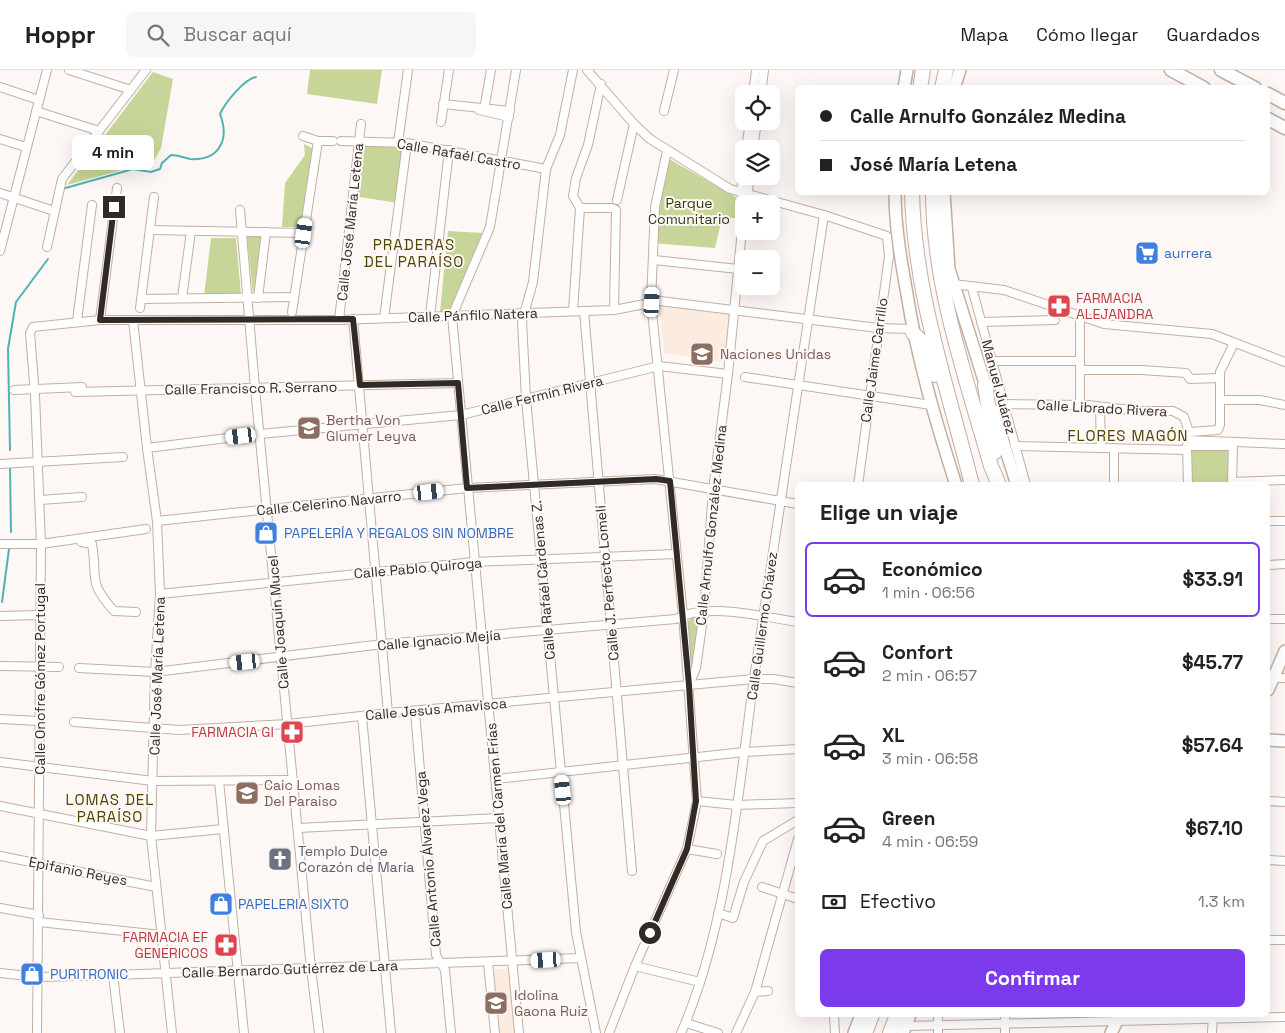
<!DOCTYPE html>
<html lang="es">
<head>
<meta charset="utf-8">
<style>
	body { margin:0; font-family:"Space Grotesk",sans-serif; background:#f6f6f6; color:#222; height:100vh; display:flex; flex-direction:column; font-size:19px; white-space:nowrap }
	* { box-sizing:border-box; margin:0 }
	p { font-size:16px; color:#767676 }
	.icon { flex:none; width:28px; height:28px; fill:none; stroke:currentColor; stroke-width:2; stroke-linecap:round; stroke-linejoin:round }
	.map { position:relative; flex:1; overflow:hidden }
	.panel { position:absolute; left:795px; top:412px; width:475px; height:535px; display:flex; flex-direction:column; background:#fff; border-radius:8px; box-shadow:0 5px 20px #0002 }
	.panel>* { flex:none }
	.top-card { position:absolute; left:795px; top:15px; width:475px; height:110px; border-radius:8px; box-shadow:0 5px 20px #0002; display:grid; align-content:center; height:110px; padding:0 25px; background:#fff }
	.tools { position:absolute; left:735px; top:15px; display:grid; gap:10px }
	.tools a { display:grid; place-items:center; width:45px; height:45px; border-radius:8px; background:#fff; box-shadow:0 5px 20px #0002; font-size:25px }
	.end { position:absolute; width:22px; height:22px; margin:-11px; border:6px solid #322a25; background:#fff; box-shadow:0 0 0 2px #fff }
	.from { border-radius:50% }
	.bubble { position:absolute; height:35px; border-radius:8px; background:#fff; box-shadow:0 5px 20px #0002; font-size:16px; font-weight:600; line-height:35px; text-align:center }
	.car { position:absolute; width:15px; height:30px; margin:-15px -8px; border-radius:6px; box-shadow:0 0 4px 1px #0007; background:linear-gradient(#fff 24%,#345 0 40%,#fff 0 76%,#345 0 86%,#fff 0) }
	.top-card b { display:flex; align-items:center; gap:18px; height:48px; font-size:19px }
	.top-card b+b { border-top:1px solid #e0e0e0 }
	.top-card i { width:12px; height:12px; background:#222 }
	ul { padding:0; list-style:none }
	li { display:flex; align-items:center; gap:15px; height:75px; margin:0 10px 8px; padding:0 15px; border:2px solid transparent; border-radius:8px }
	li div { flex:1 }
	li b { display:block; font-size:19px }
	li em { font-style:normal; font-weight:600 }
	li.current { border-color:#7c3aed }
	li>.icon { width:45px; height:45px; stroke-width:1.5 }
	h2 { padding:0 25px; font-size:22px; line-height:60px }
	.pay { display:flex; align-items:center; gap:12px; height:55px; padding:0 25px; font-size:19px }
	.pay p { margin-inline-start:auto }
	.primary-button { display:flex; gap:10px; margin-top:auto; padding:10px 25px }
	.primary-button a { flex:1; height:58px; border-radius:8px; background:#7c3aed; color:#fff; font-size:20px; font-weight:600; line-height:58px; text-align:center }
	header { display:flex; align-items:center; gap:30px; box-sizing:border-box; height:70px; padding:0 25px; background:#fff; border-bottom:1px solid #e0e0e0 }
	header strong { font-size:24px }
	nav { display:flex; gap:28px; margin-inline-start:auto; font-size:18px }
	.search { width:350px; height:45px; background:#f6f6f6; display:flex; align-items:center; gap:12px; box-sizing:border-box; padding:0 18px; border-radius:8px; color:#767676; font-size:19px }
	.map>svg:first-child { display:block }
	.built { fill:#fcebdf }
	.green { fill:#c7d698 }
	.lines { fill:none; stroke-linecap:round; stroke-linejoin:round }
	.stream { stroke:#4fb3b4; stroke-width:2 }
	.street-casing { stroke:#c3afa2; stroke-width:10 }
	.secondary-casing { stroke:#c3afa2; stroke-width:14 }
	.primary-casing { stroke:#c3afa2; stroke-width:15 }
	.highway-casing { stroke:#c3afa2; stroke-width:16 }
	.street { stroke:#fff; stroke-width:8 }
	.secondary { stroke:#fff; stroke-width:11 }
	.primary { stroke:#fff; stroke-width:12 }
	.highway { stroke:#fff; stroke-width:14 }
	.route { stroke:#322a25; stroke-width:6 }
	.labels { text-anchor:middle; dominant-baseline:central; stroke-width:4; stroke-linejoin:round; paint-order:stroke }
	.street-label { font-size:14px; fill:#322a25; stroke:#fdf8f6 }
	.park-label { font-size:14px; fill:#333b13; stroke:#fdf8f6 }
	.shop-label { font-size:14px; fill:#366cbe; stroke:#fdf8f6; text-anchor:start }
	.health-label { font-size:14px; fill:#be3a42; stroke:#fdf8f6; text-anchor:end }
	.education-label { font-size:14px; fill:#785e54; stroke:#fdf8f6; text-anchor:start }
	.worship-label { font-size:14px; fill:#5b616d; stroke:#fdf8f6; text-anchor:start }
	.neighbourhood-label { font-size:15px; letter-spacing:1px; fill:#504501; stroke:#fdf8f6 }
</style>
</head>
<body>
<header>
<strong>Hoppr</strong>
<div class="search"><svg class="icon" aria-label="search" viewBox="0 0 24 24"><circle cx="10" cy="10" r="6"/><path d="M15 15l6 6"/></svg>Buscar aquí</div>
<nav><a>Mapa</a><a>Cómo llegar</a><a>Guardados</a></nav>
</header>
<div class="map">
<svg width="1285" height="963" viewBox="0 0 1285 963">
	<rect width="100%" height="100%" fill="#fdf8f6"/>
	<g class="built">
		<polygon points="659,234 732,244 726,293 664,283"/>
		<polygon points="491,899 508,899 515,963 498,963"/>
	</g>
	<g class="green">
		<polygon points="310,0 382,0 377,34 307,24"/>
		<polygon points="153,2 173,9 161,78 149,99 133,97 67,115"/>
		<polygon points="360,73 405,73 398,133 353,126"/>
		<polygon points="304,74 314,79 302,157 282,157 285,113 305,85"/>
		<polygon points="664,86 739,129 736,148 722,148 715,178 651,173"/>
		<polygon points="448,161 483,163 448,243 440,242"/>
		<polygon points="247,166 263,166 253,224"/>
		<polygon points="211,168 236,168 241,225 204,226"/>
		<rect x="1192" y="370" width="44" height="45"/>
		<polygon points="700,546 693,595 690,599 686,554 691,548"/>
	</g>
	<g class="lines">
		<g class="stream">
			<path d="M62 119 133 99 151 102 160 99 162 93 171 85C179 85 184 88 190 89 219 91 230 70 220 44 225 33 244 9 256 7"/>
			<polyline points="10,380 8,279 16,232 48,189"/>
			<polyline points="10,396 11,462"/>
			<polyline points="2,532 9,479"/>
		</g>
		<g class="street-casing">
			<g id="street">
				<polyline points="69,0 131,20"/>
				<polyline points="516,0 490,157 452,246 519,963"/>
				<polyline points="573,0 560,65 546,99 533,212 522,251 526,329 576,862 596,963"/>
				<polyline points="587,0 634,54 650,69 730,119 824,145 887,166 889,186 858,415"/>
				<polyline points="0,17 39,30"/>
				<polyline points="753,24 756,0"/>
				<polyline points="761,24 764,0"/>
				<polyline points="443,34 510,41"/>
				<polyline points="479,40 509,47"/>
				<polyline points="484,40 491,0"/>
				<polyline points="36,41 99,61"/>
				<polyline points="664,41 674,0"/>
				<polyline points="441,52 449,0"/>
				<polyline points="303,66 318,71 333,71"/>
				<polyline points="0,69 26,77"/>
				<polyline points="341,71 407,73 546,99"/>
				<polyline points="398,73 408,0"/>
				<polyline points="746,79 750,51"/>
				<polyline points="753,79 757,51"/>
				<polyline points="744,94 741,123 744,134"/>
				<polyline points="0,123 54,141"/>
				<polyline points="747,127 750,106"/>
				<polyline points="617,130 634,54"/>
				<polyline points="580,138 612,138 616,140 614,240"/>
				<polyline points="580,138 573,126 576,108 588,75 601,14"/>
				<polyline points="240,140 255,318 311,899 319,963"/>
				<polyline points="150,160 304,163"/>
				<polyline points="47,177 62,109 146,0"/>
				<polyline points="0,181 47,0"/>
				<polyline points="654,190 738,199"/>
				<polyline points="953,214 1004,220 1104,254 1212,264 1285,292"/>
				<polyline points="972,218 1026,415"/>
				<polyline points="182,228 191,161"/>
				<polyline points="258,228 266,162"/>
				<polyline points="141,229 294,227"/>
				<polyline points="140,238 154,127"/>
				<polyline points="573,241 580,138"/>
				<polyline points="584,241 632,801"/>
				<polyline points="292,242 318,71"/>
				<polyline points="1080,245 1080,335"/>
				<polyline points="430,246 449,80"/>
				<polyline points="384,248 407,73"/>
				<polyline points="353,249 388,643"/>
				<polyline points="100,250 117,118"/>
				<polyline points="133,250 147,378 157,451 160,524 155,602 151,766 172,963"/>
				<polyline points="339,250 361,54"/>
				<polyline points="77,251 92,135"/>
				<polyline points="981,252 1055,250"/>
				<polyline points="991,291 1080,291"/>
				<polyline points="1080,300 1141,300 1186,303 1190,309 1220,308"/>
				<polyline points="745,307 931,335"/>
				<polyline points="14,320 82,317"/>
				<polyline points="75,322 458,313"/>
				<polyline points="1220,330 1260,330 1285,335"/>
				<polyline points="1004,334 1088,335 1139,341 1173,341 1184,347 1189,362"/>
				<polyline points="1100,337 1101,378"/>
				<polyline points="1189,362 1218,360 1220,355 1220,302 1234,273"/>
				<polyline points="1187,370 1285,374"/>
				<polyline points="1015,376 1187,380"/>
				<polyline points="1187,376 1229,376 1233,373"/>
				<polyline points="1187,377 1188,415"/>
				<polyline points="147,378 260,364 461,345 659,296 728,304"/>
				<polyline points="1114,378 1114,415"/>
				<polyline points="0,394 123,387"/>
				<polyline points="1232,412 1285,410"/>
				<polyline points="1232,415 1233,373"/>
				<polyline points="40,430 82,427"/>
				<polyline points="157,451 467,418 655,409 798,434"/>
				<polyline points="1268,451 1285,451"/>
				<path d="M81 472 92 474C98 509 87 511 114 541L136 542"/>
				<polyline points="0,474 41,474 146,459"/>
				<polyline points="1268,495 1285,494"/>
				<polyline points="160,524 474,492 676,484"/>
				<polyline points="0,546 40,545"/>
				<polyline points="1268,549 1285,549"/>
				<polyline points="0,596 59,597"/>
				<path d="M79 598 155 602 383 574 676 549C707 532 763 547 798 552"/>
				<polyline points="1269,608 1285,608"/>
				<polyline points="689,615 696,598 704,541 713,420 728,304 744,139"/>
				<polyline points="415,642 436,885 445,900 451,963"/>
				<polyline points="362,646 391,963"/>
				<polyline points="0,649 39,651"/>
				<polyline points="74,652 179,660 288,654 388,643 754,609 773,609 798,613"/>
				<polyline points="0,692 153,711 293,710"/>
				<polyline points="496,709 744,682 798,679"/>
				<polyline points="219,711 244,963"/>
				<polyline points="697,731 736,735 798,733"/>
				<polyline points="1268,731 1285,732"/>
				<polyline points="0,736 151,766 223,759"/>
				<polyline points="298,758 499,748"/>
				<polyline points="687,779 717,784"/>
				<polyline points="0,786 156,817"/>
				<polyline points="1268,790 1285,791"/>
				<polyline points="762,817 798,829"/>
				<polyline points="0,838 39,845"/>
				<polyline points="718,843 733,848 744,812 763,771 798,750"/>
				<polyline points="39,852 161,865"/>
				<polyline points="1268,870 1285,870"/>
				<polyline points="488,892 495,963"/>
				<polyline points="635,896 700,912"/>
				<polyline points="0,903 38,907 113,905 581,888"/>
				<polyline points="113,905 120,963"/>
				<polyline points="755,922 768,921"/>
				<polyline points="834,945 835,963"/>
				<polyline points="686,953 718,963"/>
				<polyline points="906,956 1285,947"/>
				<polyline points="37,963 41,474 35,325 30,263 33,257 100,250 339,250 614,240 660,231 878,258 911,259"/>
				<polyline points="609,963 635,896 687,779 697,731 683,545 651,232 655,137 667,81"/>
				<path d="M681 963C728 856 738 723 754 608 776 453 800 299 824 145"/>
				<polyline points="736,963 755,922 798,769"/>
				<polyline points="938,963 938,945"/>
				<polyline points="1005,963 1005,945"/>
				<polyline points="1212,963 1213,945"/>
			</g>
		</g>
		<g class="secondary-casing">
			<g id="secondary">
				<polyline points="904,18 907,0"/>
				<polyline points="954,18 960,0"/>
				<path d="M895 122C895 157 901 191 907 224 917 289 936 352 956 415"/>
				<polyline points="944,122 949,199 988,323"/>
				<polyline points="993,340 1017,415"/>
				<polyline points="1268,620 1285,581"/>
				<polyline points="1268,670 1285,671"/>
				<polyline points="854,963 861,945"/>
				<polyline points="903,963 910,945"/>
				<polyline points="1111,963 1120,945"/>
			</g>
		</g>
		<g class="primary-casing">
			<g id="primary">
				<polyline points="1171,0 1204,18"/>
				<polyline points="1221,0 1255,18"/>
				<polyline points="1268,24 1285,33"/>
				<polyline points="1268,49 1285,58"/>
			</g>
		</g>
		<g class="highway-casing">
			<g id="highway">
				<polyline points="920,18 923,0"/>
				<polyline points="942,18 946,0"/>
				<path d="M912 122C914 223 948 318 972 415"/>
				<path d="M933 122C933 216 966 307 991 396L999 415"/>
				<polyline points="913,263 922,272 934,305"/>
				<polyline points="985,315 995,382"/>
				<polyline points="865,963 872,945"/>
				<polyline points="890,963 897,945"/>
			</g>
		</g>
		<use href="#street" class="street"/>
		<use href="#secondary" class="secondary"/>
		<use href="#primary" class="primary"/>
		<use href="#highway" class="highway"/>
	</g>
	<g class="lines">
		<polyline class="route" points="114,137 100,250 353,249 360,315 458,313 467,418 656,409 670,411 689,615 696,731 687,779 650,863"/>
	</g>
	<defs>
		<g id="supermarket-square" transform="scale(1.25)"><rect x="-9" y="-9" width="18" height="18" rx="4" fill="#3f7fe0" stroke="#fdf8f6"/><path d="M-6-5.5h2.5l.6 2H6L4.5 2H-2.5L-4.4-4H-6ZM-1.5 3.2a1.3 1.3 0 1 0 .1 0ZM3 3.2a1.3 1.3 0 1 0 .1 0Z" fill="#fff"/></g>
		<g id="pharmacy-square" transform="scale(1.25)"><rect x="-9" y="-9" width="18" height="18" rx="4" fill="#e0444e" stroke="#fdf8f6"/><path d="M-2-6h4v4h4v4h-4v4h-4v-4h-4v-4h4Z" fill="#fff"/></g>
		<g id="school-square" transform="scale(1.25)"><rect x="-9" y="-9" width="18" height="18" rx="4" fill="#8d6e63" stroke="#fdf8f6"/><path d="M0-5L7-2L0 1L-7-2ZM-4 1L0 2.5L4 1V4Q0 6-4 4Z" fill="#fff"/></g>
		<g id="shop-square" transform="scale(1.25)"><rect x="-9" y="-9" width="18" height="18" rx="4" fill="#3f7fe0" stroke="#fdf8f6"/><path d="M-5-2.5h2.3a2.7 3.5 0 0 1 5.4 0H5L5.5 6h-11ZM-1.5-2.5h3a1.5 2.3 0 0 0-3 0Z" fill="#fff"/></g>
		<g id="church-square" transform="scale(1.25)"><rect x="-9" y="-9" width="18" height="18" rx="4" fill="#6b7280" stroke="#fdf8f6"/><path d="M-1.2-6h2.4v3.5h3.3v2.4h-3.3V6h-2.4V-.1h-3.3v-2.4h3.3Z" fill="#fff"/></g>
	</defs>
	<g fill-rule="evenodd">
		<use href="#supermarket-square" x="1147" y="183"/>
		<use href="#pharmacy-square" x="1059" y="236"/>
		<use href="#school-square" x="702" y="284"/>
		<use href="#school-square" x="309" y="358"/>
		<use href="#shop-square" x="266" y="463"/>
		<use href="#pharmacy-square" x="292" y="662"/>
		<use href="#school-square" x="247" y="723"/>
		<use href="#church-square" x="280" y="789"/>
		<use href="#shop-square" x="221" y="834"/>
		<use href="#pharmacy-square" x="226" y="875"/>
		<use href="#shop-square" x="32" y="904"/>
		<use href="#school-square" x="496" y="933"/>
	</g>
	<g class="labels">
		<g class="street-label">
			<text transform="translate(459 84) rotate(10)">Calle Rafaél Castro</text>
			<text transform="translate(350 152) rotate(-84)">Calle José María Letena</text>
			<text transform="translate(473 245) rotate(-2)">Calle Pánfilo Natera</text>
			<text transform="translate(874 290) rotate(-82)">Calle Jaime Carrillo</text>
			<text transform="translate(999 317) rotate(75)">Manuel Juárez</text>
			<text transform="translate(251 318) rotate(-1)">Calle Francisco R. Serrano</text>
			<text transform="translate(542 325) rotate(-14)">Calle Fermín Rivera</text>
			<text transform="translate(1102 338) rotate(3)">Calle Librado Rivera</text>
			<text transform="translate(329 433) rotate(-6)">Calle Celerino Navarro</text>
			<text transform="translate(711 455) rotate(-84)">Calle Arnulfo González Medina</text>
			<text transform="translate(418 498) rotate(-5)">Calle Pablo Quiroga</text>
			<text transform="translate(543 510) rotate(-95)">Calle Rafaél Cárdenas Z.</text>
			<text transform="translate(607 513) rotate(-95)">Calle J. Perfecto Lomelí</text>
			<text transform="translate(278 552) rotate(-95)">Calle Joaquín Mucel</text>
			<text transform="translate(762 556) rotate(-82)">Calle Guillermo Chávez</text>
			<text transform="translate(439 570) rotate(-5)">Calle Ignacio Mejía</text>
			<text transform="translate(157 606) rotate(-88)">Calle José María Letena</text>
			<text transform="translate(40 609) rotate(-90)">Calle Onofre Gómez Portugal</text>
			<text transform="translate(436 639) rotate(-5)">Calle Jesús Amavisca</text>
			<text transform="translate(499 746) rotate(-95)">Calle María del Carmen Frías</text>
			<text transform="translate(428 789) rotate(-95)">Calle Antonio Álvarez Vega</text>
			<text transform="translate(78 801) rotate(11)">Epifanio Reyes</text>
			<text transform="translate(290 899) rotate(-2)">Calle Bernardo Gutiérrez de Lara</text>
		</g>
		<g class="park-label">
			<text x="689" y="133">Parque<tspan x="689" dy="16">Comunitario</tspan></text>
		</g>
		<g class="shop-label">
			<text x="1164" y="183">aurrera</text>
			<text x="284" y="463">PAPELERÍA Y REGALOS SIN NOMBRE</text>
			<text x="238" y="834">PAPELERIA SIXTO</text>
			<text x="50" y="904">PURITRONIC</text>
		</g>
		<g class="health-label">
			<text x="1076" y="228" text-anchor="start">FARMACIA<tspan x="1076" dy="16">ALEJANDRA</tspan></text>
			<text x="274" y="662">FARMACIA GI</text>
			<text x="208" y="867">FARMACIA EF<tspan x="208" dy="16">GENERICOS</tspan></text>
		</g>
		<g class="education-label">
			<text x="720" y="284">Naciones Unidas</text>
			<text x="326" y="350">Bertha Von<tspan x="326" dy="16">Glumer Leyva</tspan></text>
			<text x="264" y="715">Caic Lomas<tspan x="264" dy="16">Del Paraiso</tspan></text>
			<text x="514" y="925">Idolina<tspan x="514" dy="16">Gaona Ruiz</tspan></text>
		</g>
		<g class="worship-label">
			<text x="298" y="781">Templo Dulce<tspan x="298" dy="16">Corazón de María</tspan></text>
		</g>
		<g class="neighbourhood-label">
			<text x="414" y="174">PRADERAS<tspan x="414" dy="17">DEL PARAÍSO</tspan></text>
			<text x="1128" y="365">FLORES MAGÓN</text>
			<text x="110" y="729">LOMAS DEL<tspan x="110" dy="17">PARAÍSO</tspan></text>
		</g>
	</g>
</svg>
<div class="tools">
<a><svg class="icon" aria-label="locate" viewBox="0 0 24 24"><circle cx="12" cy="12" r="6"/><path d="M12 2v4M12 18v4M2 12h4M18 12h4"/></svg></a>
<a><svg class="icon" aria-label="layers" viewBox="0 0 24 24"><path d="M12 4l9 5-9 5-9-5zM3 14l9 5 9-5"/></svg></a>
<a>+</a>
<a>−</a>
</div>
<i class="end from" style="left:650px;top:863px"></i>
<i class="end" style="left:114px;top:137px"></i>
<div class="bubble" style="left:72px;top:65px;width:82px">4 min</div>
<i class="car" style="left:304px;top:163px;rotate:8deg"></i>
<i class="car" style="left:652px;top:232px;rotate:3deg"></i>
<i class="car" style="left:241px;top:366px;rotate:263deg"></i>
<i class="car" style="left:429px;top:422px;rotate:84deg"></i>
<i class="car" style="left:245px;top:592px;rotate:264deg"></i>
<i class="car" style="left:563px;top:720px;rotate:354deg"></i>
<i class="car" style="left:546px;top:890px;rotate:267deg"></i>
<div class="top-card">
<b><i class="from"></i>Calle Arnulfo González Medina</b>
<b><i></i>José María Letena</b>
</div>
<section class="panel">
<h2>Elige un viaje</h2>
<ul>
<li class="current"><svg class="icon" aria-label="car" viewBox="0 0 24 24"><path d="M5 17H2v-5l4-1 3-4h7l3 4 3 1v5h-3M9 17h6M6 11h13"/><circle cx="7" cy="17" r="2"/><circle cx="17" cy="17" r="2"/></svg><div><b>Económico</b><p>1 min · 06:56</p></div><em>$33.91</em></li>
<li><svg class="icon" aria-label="car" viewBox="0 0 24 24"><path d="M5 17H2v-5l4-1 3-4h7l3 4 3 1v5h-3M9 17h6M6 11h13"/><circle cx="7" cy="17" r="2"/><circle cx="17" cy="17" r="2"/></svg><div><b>Confort</b><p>2 min · 06:57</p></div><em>$45.77</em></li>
<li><svg class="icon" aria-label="car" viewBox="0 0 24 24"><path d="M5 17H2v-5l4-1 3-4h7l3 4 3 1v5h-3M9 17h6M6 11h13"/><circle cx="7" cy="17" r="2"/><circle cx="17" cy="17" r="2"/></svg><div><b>XL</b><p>3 min · 06:58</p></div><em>$57.64</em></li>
<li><svg class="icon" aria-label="car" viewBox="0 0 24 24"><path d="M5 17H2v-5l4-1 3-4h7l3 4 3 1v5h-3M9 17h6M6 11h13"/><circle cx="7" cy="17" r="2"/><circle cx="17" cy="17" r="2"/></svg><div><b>Green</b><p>4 min · 06:59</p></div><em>$67.10</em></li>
</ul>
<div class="pay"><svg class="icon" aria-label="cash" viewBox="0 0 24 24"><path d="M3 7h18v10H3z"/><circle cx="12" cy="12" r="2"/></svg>Efectivo<p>1.3 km</p></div>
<div class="primary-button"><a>Confirmar</a></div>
</section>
</div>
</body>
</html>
